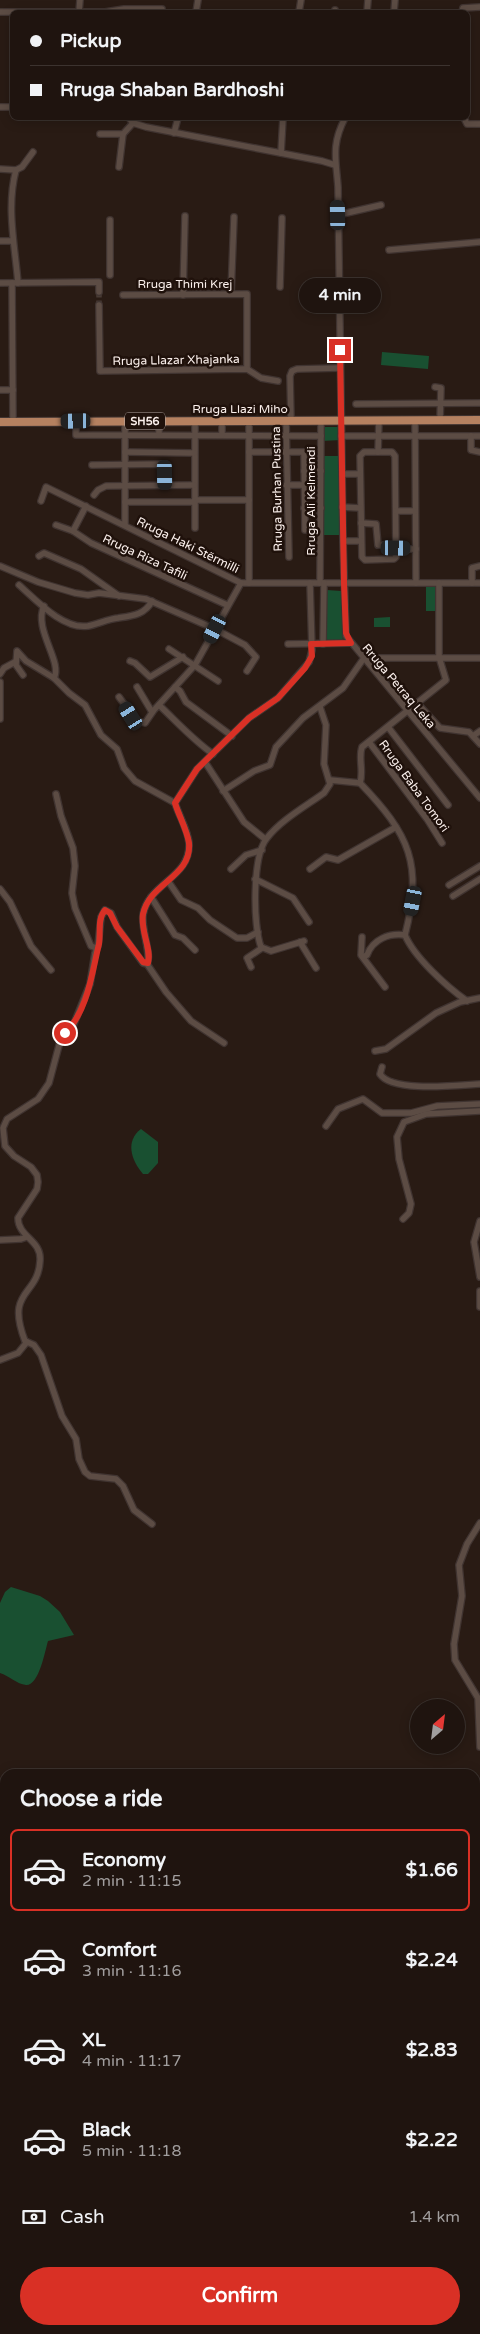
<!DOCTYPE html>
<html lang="en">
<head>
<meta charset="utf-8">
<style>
	body { margin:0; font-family:"Varela Round",sans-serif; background:#2c211d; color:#f1f3f6; height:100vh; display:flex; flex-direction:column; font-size:19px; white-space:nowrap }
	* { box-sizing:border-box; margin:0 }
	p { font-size:16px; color:#a19e9e }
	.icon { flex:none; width:28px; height:28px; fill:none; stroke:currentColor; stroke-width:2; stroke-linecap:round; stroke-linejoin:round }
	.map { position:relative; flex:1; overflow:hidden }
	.sheet { position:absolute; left:0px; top:1769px; width:480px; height:566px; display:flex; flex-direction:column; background:#1f140f; border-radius:15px 15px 0 0; box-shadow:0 2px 12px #0003,0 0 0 1px #3c332f }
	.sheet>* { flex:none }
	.guide { position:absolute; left:10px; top:10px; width:460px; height:110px; border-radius:8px; box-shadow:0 2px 12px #0003,0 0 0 1px #3c332f; display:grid; align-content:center; height:110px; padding:0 20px; background:#1f140f }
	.needle { width:32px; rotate:28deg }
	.tools { position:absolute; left:410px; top:1699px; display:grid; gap:10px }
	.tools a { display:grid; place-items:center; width:55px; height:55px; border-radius:50%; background:#1f140f; box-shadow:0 2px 12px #0003,0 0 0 1px #3c332f; font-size:25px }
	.end { position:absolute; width:22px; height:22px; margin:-11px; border:6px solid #d93025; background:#fff; box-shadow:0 0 0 2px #fff }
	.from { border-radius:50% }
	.bubble { position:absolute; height:35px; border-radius:18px; background:#1f140f; box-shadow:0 2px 12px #0003,0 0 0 1px #3c332f; font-size:16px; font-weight:700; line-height:35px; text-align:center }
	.car { position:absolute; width:15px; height:30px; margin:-15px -8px; border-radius:6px; box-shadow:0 0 4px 1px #0007; background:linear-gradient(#222 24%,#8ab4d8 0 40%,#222 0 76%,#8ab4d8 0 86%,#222 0) }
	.guide b { display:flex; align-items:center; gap:18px; height:48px; font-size:19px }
	.guide b+b { border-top:1px solid #3c332f }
	.guide i { width:12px; height:12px; background:#f1f3f6 }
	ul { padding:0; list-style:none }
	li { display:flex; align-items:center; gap:15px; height:82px; margin:0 10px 8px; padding:0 10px; border:2px solid transparent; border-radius:8px }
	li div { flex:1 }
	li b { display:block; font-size:19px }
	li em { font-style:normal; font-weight:700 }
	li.selected { border-color:#d93025 }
	li>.icon { width:45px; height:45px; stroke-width:1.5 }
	h2 { padding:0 20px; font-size:22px; line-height:60px }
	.pay { display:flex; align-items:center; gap:12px; height:55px; padding:0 20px; font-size:19px }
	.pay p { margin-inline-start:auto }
	.button { display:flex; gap:10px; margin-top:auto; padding:10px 20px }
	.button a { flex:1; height:58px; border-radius:30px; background:#d93025; color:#fff; font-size:20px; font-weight:700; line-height:58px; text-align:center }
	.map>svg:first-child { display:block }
	.green { fill:#195031 }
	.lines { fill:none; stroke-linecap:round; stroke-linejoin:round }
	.minor-tunnel { stroke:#483b34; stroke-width:5.5; stroke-dasharray:5.5 3; stroke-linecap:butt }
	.minor-casing { stroke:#403431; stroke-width:8 }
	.major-casing { stroke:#403431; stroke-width:10 }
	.minor { stroke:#5c4c44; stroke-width:5.5 }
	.major { stroke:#b58160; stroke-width:8 }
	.route { stroke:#d93025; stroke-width:6 }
	.labels { text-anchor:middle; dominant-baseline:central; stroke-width:5; stroke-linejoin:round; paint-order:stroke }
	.shield { fill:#1f110b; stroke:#b9ada8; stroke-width:1 }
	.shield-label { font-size:11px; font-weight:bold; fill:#fbf0ec }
	.street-label { font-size:12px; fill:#fbf0ec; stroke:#1f110b }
</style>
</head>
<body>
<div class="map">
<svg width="480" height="2334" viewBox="0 0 480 2334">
	<rect width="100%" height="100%" fill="#291b14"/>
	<g class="green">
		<polygon points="382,352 429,356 428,369 381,365"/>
		<polygon points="321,427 341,427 341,440 321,441"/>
		<polygon points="324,456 339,456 340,535 324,535"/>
		<rect x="426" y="586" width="11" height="25"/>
		<polygon points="327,590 341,591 343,641 325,642"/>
		<polygon points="390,617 390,627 374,627 374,618"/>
		<path d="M141 1129 158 1142V1163L148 1174H143C131 1160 125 1141 141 1129Z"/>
		<path d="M11 1587 40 1596 48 1601 60 1612 74 1635 48 1641C45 1651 39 1686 26 1685 17 1684 9 1676 0 1673V1603L5 1592Z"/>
		<polygon points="475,2198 480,2199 480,2334 337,2334 336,2330 475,2330"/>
		<polygon points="5,2224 5,2283 0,2283 0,2226"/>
	</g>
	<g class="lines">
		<polyline class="minor-tunnel" points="99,292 99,305"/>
		<g class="minor-casing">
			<g id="minor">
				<polyline points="0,12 105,12 124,9 162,9"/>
				<polyline points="79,12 80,0"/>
				<polyline points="196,12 198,0"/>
				<polyline points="299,12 301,0"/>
				<polyline points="335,12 335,10"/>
				<polyline points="367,12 368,0"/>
				<polyline points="394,12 395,0"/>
				<polyline points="462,12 463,8 480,7"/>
				<polyline points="0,107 12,107"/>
				<polyline points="129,118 133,123 146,127 322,161 335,165"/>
				<path d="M345 118C331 145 336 159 338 187L343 541 346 636 480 798"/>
				<polyline points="464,118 467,124 480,124"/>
				<polyline points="174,133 178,118"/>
				<polyline points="100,134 123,134"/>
				<polyline points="281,153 283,118"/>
				<polyline points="119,167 123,134 133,123"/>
				<polyline points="0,169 16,170"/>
				<polyline points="338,215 381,205"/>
				<polyline points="110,220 110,275"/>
				<polyline points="0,241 12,241"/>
				<polyline points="389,250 480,242"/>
				<polyline points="0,283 99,282 99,292"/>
				<polyline points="12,283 13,422"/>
				<path d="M18 283C15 246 6 207 16 170L22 167 33 152"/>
				<polyline points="280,287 282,218"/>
				<polyline points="231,294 234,217"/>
				<polyline points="123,295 247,294 247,369"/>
				<polyline points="183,295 185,216"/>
				<polyline points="99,305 100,371 247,369 261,378 278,381"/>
				<polyline points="435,387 441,388 440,420"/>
				<polyline points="0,390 13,390"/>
				<polyline points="356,404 480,403"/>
				<polyline points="286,420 289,557"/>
				<polyline points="291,420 290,376 292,371 297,369 340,368"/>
				<polyline points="415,420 416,583"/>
				<polyline points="76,421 76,435 321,436"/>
				<polyline points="159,421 159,435"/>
				<polyline points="195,421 195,528"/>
				<polyline points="222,435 222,421"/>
				<polyline points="341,436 480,436"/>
				<polyline points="471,436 471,450 480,452"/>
				<polyline points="125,452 194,453"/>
				<polyline points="249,452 304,452 305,530"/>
				<polygon points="364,452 392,452 395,456 396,557 394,559 365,560 362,557 360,456"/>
				<polyline points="378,452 379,420"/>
				<polyline points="92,465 165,464 166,485"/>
				<polyline points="304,471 321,471"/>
				<polyline points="342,474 359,474"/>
				<polyline points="286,485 304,485"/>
				<polyline points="94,495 98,490 106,486 194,485"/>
				<polyline points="195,500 249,500"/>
				<polyline points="41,501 46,487 241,583 480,583"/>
				<polyline points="125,502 194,502"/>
				<polyline points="342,507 360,508"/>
				<polyline points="304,508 321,508"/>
				<polyline points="396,511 415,511"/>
				<polyline points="361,523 376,524 378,545 396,545"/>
				<polyline points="56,525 73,531 91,543 227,605"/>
				<polyline points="125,525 125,421"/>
				<polyline points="73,531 86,506"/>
				<polyline points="343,541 361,541"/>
				<polyline points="396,549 416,549"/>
				<polyline points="39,556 44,553 81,569 119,596"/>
				<polyline points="0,566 38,582 75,593 88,595 99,593 146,599 215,629 245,645 256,657 247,671"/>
				<polyline points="249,583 249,420"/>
				<polyline points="320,583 321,420"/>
				<polyline points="472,583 472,568 480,566"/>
				<path d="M19 585C36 600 63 630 88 626 98 624 108 619 118 618 131 616 145 615 152 601"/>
				<path d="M44 606C33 629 63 662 54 678"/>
				<polyline points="288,644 351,643"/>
				<polyline points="323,644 324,583"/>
				<polyline points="169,649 218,681"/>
				<polyline points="130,661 135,663 150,677 183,657"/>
				<polyline points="0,674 4,668 15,662"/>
				<polyline points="23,675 16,665 17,651 26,661 54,678 69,693 85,705 101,735 117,749 124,768 135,781 175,803"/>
				<polyline points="0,682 0,719"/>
				<polyline points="137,687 152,712"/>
				<polyline points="175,687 180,691 186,702 232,736"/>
				<polyline points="119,697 136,720"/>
				<polyline points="418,704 440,728 469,732 480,744"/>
				<path d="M159 705C177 722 193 740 213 754"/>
				<polyline points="128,718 145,723 154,710 195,665 241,583"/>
				<polyline points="388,727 448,805"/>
				<polyline points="473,736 480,731"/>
				<polyline points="369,742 427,819 442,843"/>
				<polyline points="205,762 244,822 265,839"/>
				<polyline points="330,780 360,783"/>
				<path d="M360 783C364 771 358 758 362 747L446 680 439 657V583"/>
				<path d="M360 783C410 835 423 864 405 935"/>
				<polyline points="223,791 254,771 270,765 276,747 303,718 343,688 364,658 480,658"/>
				<polyline points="56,794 61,816 73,848 75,866 72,893 75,908 91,946 96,948"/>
				<polyline points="231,869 246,855 262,850"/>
				<polyline points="310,869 326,857 338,860 396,827"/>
				<polyline points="255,879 293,898 309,922"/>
				<polyline points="168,881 181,900 198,908 210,920 237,938 247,938 258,932"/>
				<polyline points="449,885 480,866"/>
				<polyline points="0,889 10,902 31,946 51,970"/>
				<polyline points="453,896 480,879"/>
				<polyline points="151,897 175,935 183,938 195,950"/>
				<path d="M405 935C414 957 447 987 467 1001"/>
				<polyline points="362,937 361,955 385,987"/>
				<path d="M304 941 271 951 261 947C253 926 252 856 267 838 281 820 306 806 324 793L330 784 324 764 326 725 320 707"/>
				<polyline points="300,942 316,968"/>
				<path d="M363 957 367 955C373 939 389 933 405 935"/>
				<path d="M147 964C152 956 141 929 143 915 148 883 191 878 189 843 188 830 179 816 175 803L197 769 249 718 278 698 309 662 312 650 310 583"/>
				<polyline points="251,967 247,958 262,948"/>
				<polyline points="375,1051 386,1049 436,1013 460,1002 480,998"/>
				<path d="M382 1067 380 1074C392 1093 459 1085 480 1084"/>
				<polyline points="326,1126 338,1109 363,1099 382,1113 411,1113 437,1106 480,1104"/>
				<polyline points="403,1219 409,1213 411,1204 399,1159 397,1137 404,1122 426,1114 480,1111"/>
				<polyline points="480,1221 474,1242 480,1277"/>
				<polyline points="0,1240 21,1239 27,1237"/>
				<polyline points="480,1291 480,1307"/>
				<polyline points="0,1360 18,1353 27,1342"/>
				<polyline points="480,1523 467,1544 459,1565 462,1596 454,1644 455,1660 478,1698 480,1747"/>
				<path d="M152 1524 134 1510 123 1486 116 1479 90 1476 85 1472 79 1459 76 1439 62 1416 41 1355 34 1345 25 1341C5 1289 38 1297 40 1261 42 1240 18 1237 18 1218L37 1189 38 1182 37 1175 31 1167 14 1156 5 1146 3 1128 7 1119 38 1099 49 1083 61 1038 73 1026 90 984 95 953 98 946 101 917 105 910 111 913 117 927 143 963 147 964 166 992 191 1021 224 1043"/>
				<polyline points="0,1870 5,1880"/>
				<polyline points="0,1974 5,1964"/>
			</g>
		</g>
		<g class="major-casing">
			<polyline id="major" points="0,422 480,420"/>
		</g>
		<use href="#minor" class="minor"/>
		<use href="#major" class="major"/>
	</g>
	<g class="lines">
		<path class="route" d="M65 1033C88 1011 92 972 99 944 101 933 97 919 105 910L110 913 117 927 143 962 148 963C152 949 140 931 143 914 150 882 192 877 189 843 187 830 179 816 175 803L197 769 249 718 278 698 305 668 312 656 311 644 351 643 346 633 344 583 340 350"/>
	</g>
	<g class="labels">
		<rect class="shield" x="125" y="412.5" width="40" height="17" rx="4"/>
		<g class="shield-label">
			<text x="145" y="421">SH56</text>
		</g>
		<g class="street-label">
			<text x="185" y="284">Rruga Thimi Krej</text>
			<text transform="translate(176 360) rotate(-1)">Rruga Llazar Xhajanka</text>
			<text x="240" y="409">Rruga Llazi Miho</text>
			<text transform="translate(277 489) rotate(-91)">Rruga Burhan Pustina</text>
			<text transform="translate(311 501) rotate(-90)">Rruga Ali Kelmendi</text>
			<text transform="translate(188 545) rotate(26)">Rruga Haki Stërmilli</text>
			<text transform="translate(145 557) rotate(25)">Rruga Riza Tafili</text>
			<text transform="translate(399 686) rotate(50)">Rruga Petraq Leka</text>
			<text transform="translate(414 786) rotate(54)">Rruga Baba Tomori</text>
		</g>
	</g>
</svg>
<div class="tools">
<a><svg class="needle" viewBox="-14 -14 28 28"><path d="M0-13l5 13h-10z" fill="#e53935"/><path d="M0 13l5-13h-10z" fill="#a19e9e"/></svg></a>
</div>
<i class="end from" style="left:65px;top:1033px"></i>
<i class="end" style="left:340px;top:350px"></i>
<div class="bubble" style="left:299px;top:278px;width:82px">4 min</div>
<i class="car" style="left:338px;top:215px;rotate:359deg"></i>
<i class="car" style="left:76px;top:421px;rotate:269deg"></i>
<i class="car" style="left:165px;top:475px;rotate:179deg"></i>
<i class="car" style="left:396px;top:548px;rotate:91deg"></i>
<i class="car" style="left:215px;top:629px;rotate:207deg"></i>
<i class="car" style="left:131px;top:716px;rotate:328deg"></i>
<i class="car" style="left:413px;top:901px;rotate:191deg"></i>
<div class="guide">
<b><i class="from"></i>Pickup</b>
<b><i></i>Rruga Shaban Bardhoshi</b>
</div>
<section class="sheet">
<h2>Choose a ride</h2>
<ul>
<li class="selected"><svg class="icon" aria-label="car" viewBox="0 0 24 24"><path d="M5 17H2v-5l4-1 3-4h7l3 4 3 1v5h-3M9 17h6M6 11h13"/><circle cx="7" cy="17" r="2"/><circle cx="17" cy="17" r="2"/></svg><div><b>Economy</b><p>2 min · 11:15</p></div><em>$1.66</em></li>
<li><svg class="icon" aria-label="car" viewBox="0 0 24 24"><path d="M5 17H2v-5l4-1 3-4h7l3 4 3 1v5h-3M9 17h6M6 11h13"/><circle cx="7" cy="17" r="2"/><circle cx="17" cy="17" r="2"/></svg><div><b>Comfort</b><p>3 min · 11:16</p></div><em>$2.24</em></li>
<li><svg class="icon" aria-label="car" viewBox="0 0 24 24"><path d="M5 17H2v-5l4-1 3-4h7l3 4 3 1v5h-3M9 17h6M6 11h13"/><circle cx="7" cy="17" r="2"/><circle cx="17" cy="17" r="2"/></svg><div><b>XL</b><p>4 min · 11:17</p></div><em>$2.83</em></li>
<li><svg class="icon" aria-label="car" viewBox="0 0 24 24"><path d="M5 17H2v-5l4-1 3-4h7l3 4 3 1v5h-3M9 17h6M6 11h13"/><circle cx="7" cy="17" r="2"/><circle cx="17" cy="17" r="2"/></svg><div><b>Black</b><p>5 min · 11:18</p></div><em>$2.22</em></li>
</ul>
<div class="pay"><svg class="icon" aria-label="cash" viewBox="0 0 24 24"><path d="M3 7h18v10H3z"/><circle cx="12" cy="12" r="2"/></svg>Cash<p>1.4 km</p></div>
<div class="button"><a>Confirm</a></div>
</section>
</div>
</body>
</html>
